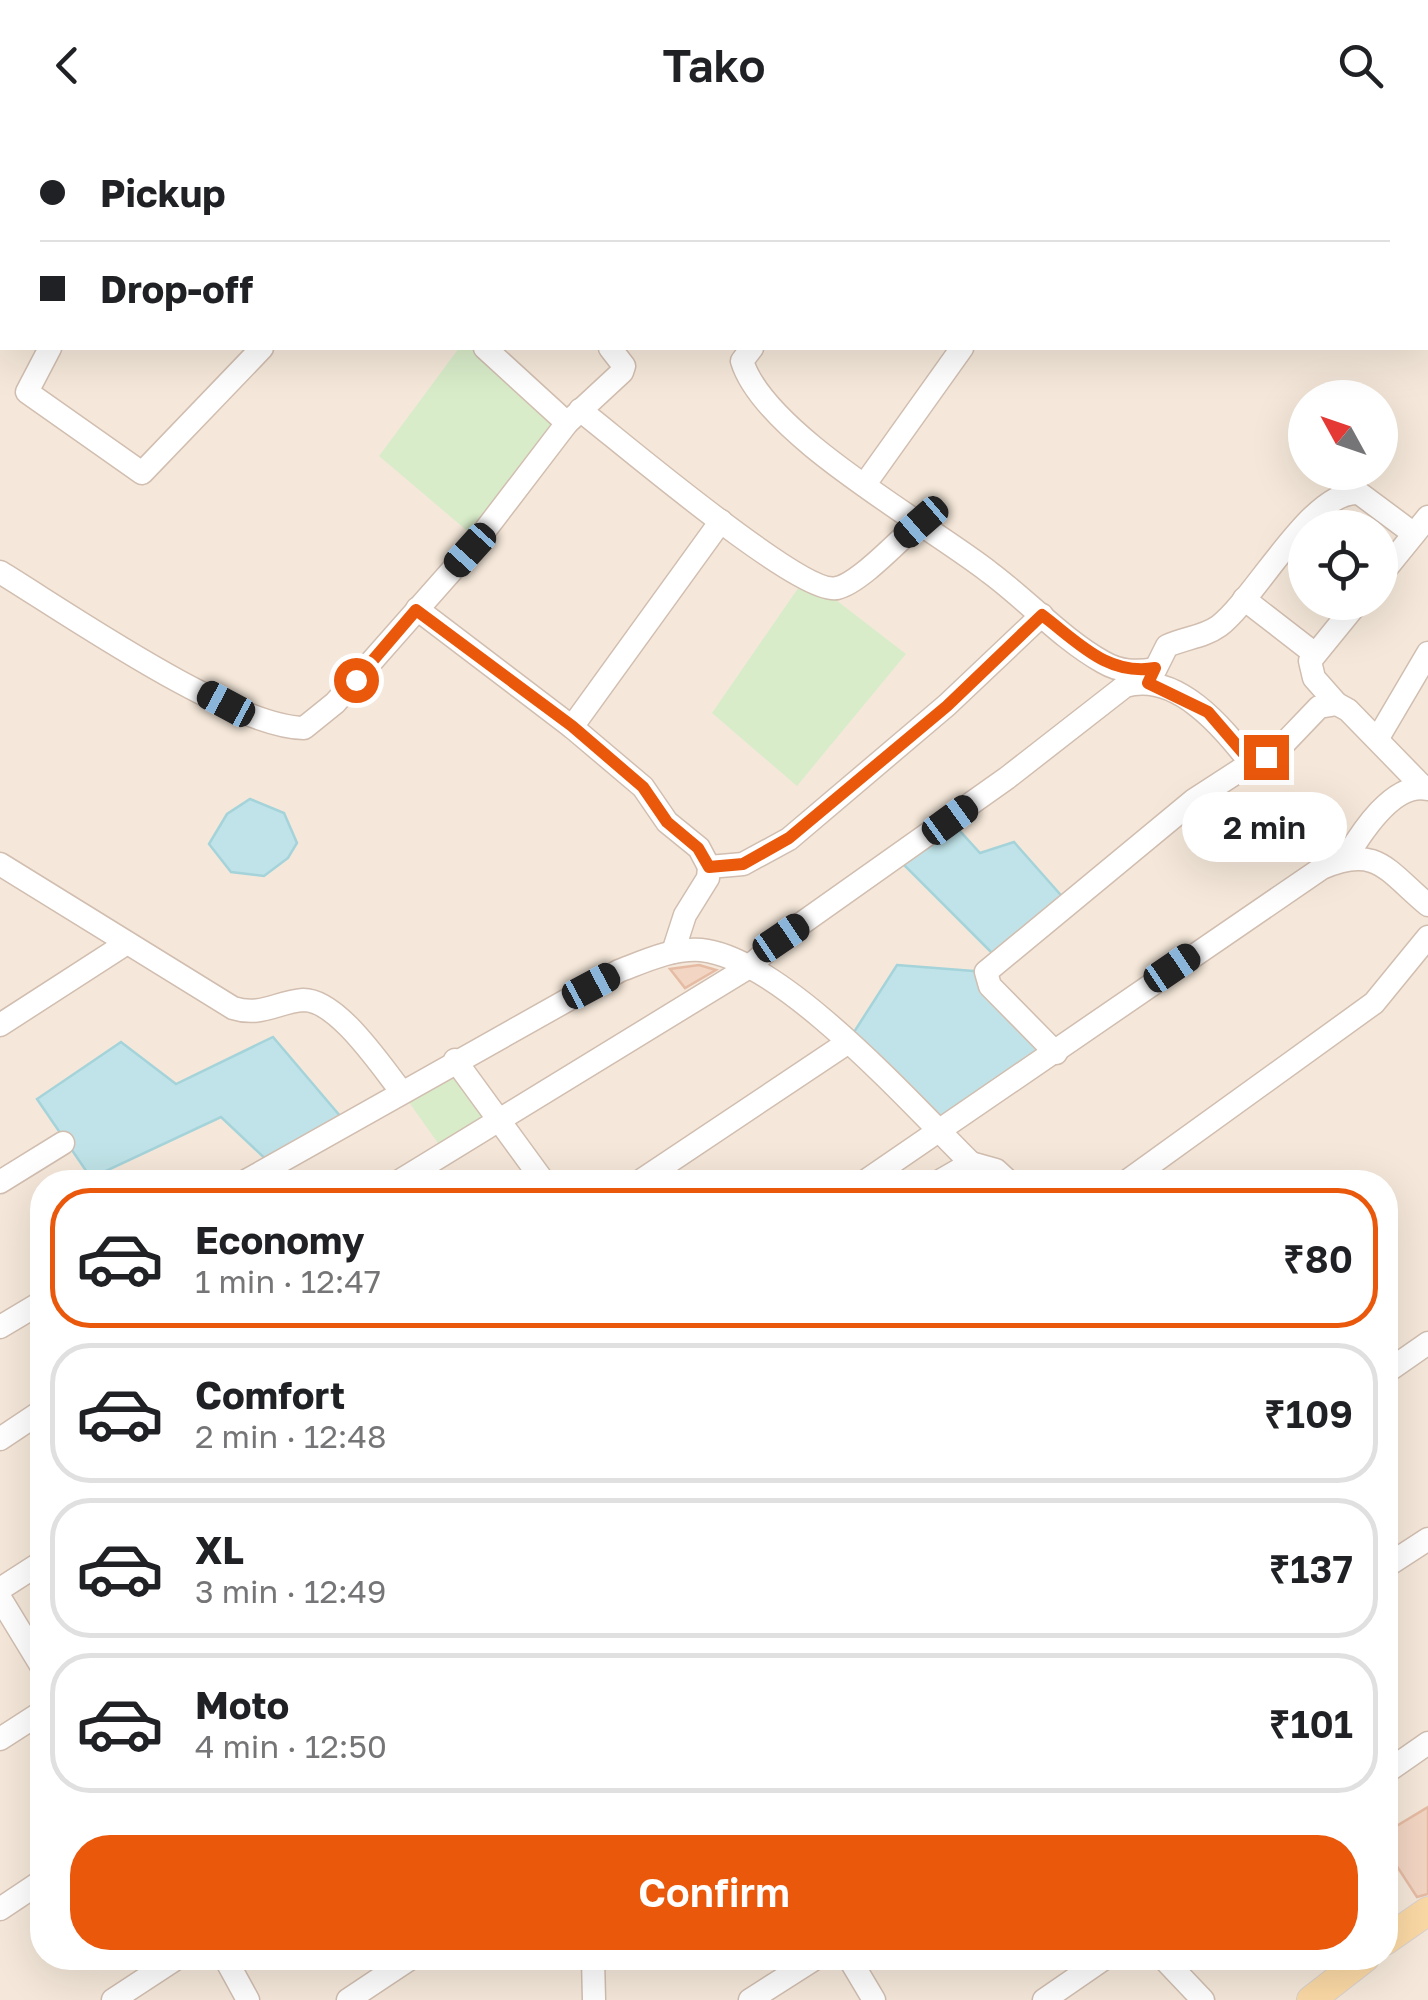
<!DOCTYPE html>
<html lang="en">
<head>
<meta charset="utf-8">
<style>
	body { margin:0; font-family:"Golos Text",sans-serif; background:#f6f6f6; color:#202124; height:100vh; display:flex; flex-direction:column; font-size:38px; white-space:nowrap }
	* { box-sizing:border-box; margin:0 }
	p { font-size:32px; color:#757577 }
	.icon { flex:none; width:55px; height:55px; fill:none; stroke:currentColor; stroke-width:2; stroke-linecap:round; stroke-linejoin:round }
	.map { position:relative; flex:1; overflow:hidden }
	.drawer { position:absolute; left:30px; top:1040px; width:1368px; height:800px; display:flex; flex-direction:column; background:#fff; border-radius:40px; box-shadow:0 10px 40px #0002 }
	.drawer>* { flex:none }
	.hud { position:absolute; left:0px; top:0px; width:1430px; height:220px; box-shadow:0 10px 40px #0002; display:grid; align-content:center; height:220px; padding:0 40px; background:#fff }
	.needle { width:65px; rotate:310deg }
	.tools { position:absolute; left:1288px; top:250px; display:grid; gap:20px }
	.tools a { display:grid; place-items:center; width:110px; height:110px; border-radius:50%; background:#fff; box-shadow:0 10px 40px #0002; font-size:50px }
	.end { position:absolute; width:45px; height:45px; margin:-22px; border:12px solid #ea580c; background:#fff; box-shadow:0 0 0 5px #fff }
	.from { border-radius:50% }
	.bubble { position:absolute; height:70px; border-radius:35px; background:#fff; box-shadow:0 10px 40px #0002; font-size:32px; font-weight:600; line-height:70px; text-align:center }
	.car { position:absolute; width:30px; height:60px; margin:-30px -15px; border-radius:12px; box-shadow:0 0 8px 2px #0007; background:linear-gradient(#222 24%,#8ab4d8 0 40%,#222 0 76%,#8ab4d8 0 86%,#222 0) }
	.hud b { display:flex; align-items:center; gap:35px; height:95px; font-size:38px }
	.hud b+b { border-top:2px solid #e0e0e0 }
	.hud i { width:25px; height:25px; background:#202124 }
	ul { padding:18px 0 0; list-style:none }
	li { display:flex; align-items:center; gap:30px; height:140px; margin:0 20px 15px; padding:0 20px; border:5px solid #e0e0e0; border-radius:40px }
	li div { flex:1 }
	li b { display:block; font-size:38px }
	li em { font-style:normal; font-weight:600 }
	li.on { border-color:#ea580c }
	li>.icon { width:90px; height:90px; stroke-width:1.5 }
	.primary-button { display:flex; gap:20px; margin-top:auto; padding:20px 40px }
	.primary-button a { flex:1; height:115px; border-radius:40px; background:#ea580c; color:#fff; font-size:40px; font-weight:600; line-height:115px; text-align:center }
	header { display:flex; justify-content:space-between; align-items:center; height:130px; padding:0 40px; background:#fff; font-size:45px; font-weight:600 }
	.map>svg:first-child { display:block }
	.residential { fill:#f5e8da; fill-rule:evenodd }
	.green { fill:#d8ecc9 }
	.water { fill:#bfe3e8; stroke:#a5d3da; stroke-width:2.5 }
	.building { fill:#f3d5c3; stroke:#e6bba3; stroke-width:2.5 }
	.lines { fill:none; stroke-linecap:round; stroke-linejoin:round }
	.minor-casing { stroke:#d1beb0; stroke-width:25 }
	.major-casing { stroke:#dad1cd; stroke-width:30 }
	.minor { stroke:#fff; stroke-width:22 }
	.major { stroke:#fbd9a5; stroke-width:28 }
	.route { stroke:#ea580c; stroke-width:12 }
</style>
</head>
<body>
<header><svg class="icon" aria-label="back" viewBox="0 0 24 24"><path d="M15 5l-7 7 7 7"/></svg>Tako<svg class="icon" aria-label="search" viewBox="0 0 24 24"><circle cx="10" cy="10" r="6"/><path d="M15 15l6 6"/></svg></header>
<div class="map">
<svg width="1428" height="1870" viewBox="0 0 1428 1870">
	<rect width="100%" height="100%" fill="#fdf6ec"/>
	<path class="residential" d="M0 0H1428V1870H0ZM2 2H1428V218H2ZM1305 268H1380V342H1305ZM1305 398H1380V472H1305ZM42 1052H1385V1828H42Z"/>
	<g class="green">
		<polygon points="459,218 485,218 567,293 478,410 379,326"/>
		<polygon points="803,451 823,460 906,524 797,656 712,583"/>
		<polygon points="455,930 497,992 445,1023 401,961"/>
	</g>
	<g class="water">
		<polygon points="250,669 284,683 297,713 288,728 264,746 231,742 209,714 227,684"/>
		<polygon points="950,690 980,723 1014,712 1067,772 999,830 897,728"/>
		<polygon points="897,835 986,842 1056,923 939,1001 847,913"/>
		<polygon points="273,907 346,993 273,1036 221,987 91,1048 37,969 121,912 176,954"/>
	</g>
	<g class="building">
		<polygon points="699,835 716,840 685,858 670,839"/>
		<polygon points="1428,1677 1428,1764 1417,1767 1385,1718 1385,1703"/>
	</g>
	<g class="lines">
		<g class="minor-casing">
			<g id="minor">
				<polyline points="44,0 46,2"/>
				<polyline points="351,0 354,2"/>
				<polyline points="872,0 876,2"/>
				<polyline points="1077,0 1080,2"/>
				<polyline points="72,2 74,0"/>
				<polyline points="609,2 611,0"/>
				<polyline points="0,87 2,84"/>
				<polyline points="0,176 2,178"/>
				<polyline points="50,218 27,262 142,343 262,218"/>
				<polyline points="485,218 567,293"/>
				<path d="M752 218 742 231C764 304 926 393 989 442 1027 470 1062 509 1103 532 1120 542 1136 542 1155 539"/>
				<path d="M580 280C619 310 801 466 837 458 860 453 901 408 921 391"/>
				<polyline points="865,354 962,218"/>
				<path d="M0 442C67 483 231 597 304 598L335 573 470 420 567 293 622 242 624 236 610 218"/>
				<polyline points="1380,446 1428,387"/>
				<polyline points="1244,469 1315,524"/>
				<polyline points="417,479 572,597 643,657 667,692 699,718 709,737 708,748 685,785 673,822"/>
				<path d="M1150 550 1167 516C1184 508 1204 507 1219 496 1256 468 1312 359 1359 363L1414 404"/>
				<polyline points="1337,574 1314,548 1310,531 1358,472"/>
				<polyline points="572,597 721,391"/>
				<polyline points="1378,608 1428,523"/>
				<path d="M1346 728C1361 703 1394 651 1428 659"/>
				<path d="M0 734 233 878C261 887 277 872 303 870 337 869 381 936 401 961"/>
				<polyline points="709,737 743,734 789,709 947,575 1042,485"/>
				<polyline points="0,895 127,813"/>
				<polyline points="1056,923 990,856 986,842 1194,670 1251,633 1275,623 1319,577 1337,574 1348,580 1423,657"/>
				<polyline points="455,930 544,1052"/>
				<polyline points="0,1052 63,1013"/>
				<path d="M244 1052 619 841C645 831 672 818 701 820 782 828 912 975 971 1033"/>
				<path d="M398 1052 749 837 781 808 1007 648 1125 556C1177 541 1222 597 1251 633"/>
				<polyline points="639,1052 847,913"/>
				<path d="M864 1052 1322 738C1377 714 1387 741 1428 775"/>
				<polyline points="938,1052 971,1033 996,1040 1009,1052"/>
				<polyline points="1126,1052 1374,873 1428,807"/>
				<polyline points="0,1197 42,1172"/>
				<polyline points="1385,1243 1428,1213"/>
				<polyline points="0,1309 42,1281"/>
				<polyline points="1385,1437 1428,1409"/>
				<polyline points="0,1459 42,1432"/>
				<polyline points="0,1468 42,1537"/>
				<polyline points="0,1609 42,1582"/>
				<polyline points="1385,1643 1428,1613"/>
				<polyline points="0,1779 42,1751"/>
				<polyline points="225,1828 248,1870"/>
				<polyline points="593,1828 594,1870"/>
				<polyline points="849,1828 874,1870"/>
				<polyline points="1163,1828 1203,1870"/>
				<polyline points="113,1870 177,1828"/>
				<polyline points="348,1870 411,1828"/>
				<polyline points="750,1870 816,1828"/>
				<polyline points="1044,1870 1105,1828"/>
			</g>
		</g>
		<g class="major-casing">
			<g id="major">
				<polyline points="1385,1811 1428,1781"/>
				<polyline points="1311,1870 1365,1828"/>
			</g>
		</g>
		<use href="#minor" class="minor"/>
		<use href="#major" class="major"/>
	</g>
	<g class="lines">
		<path class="route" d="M356 550 416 480 572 596 643 657 667 692 698 718 709 737 743 734 789 708 947 576 1042 485C1078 512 1107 546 1155 538L1148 553 1208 582 1251 632 1266 627"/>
	</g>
</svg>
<div class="tools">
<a><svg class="needle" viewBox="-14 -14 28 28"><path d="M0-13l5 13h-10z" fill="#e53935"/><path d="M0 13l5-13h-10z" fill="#757577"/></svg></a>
<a><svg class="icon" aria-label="locate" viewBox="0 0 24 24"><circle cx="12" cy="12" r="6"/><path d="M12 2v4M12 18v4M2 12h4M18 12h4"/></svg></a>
</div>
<i class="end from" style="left:356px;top:550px"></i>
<i class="end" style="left:1266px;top:627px"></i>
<div class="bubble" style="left:1182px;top:662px;width:165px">2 min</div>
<i class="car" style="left:921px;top:392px;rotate:229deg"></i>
<i class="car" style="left:470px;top:420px;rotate:222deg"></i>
<i class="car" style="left:226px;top:574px;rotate:298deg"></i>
<i class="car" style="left:950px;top:690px;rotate:54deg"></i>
<i class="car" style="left:781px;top:808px;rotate:56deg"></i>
<i class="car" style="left:1172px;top:838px;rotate:56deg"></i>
<i class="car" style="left:591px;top:856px;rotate:62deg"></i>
<div class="hud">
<b><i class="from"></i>Pickup</b>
<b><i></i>Drop-off</b>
</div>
<section class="drawer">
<ul>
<li class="on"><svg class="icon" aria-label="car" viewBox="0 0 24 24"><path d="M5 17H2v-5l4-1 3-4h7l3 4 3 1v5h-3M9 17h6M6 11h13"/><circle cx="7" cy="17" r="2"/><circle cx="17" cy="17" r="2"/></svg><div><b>Economy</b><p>1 min · 12:47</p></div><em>₹80</em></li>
<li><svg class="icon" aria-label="car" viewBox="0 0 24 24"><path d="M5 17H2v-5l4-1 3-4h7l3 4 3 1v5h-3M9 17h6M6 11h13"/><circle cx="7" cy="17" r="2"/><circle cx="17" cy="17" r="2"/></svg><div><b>Comfort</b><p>2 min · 12:48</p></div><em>₹109</em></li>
<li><svg class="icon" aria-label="car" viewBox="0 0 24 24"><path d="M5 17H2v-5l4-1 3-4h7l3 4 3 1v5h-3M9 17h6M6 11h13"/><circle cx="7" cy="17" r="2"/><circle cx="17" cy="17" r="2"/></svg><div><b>XL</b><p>3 min · 12:49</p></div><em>₹137</em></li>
<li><svg class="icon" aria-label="car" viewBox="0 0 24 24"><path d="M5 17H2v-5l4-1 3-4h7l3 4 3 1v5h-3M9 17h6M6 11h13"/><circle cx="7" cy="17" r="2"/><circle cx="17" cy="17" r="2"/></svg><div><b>Moto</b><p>4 min · 12:50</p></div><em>₹101</em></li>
</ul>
<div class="primary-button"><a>Confirm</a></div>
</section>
</div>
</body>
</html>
